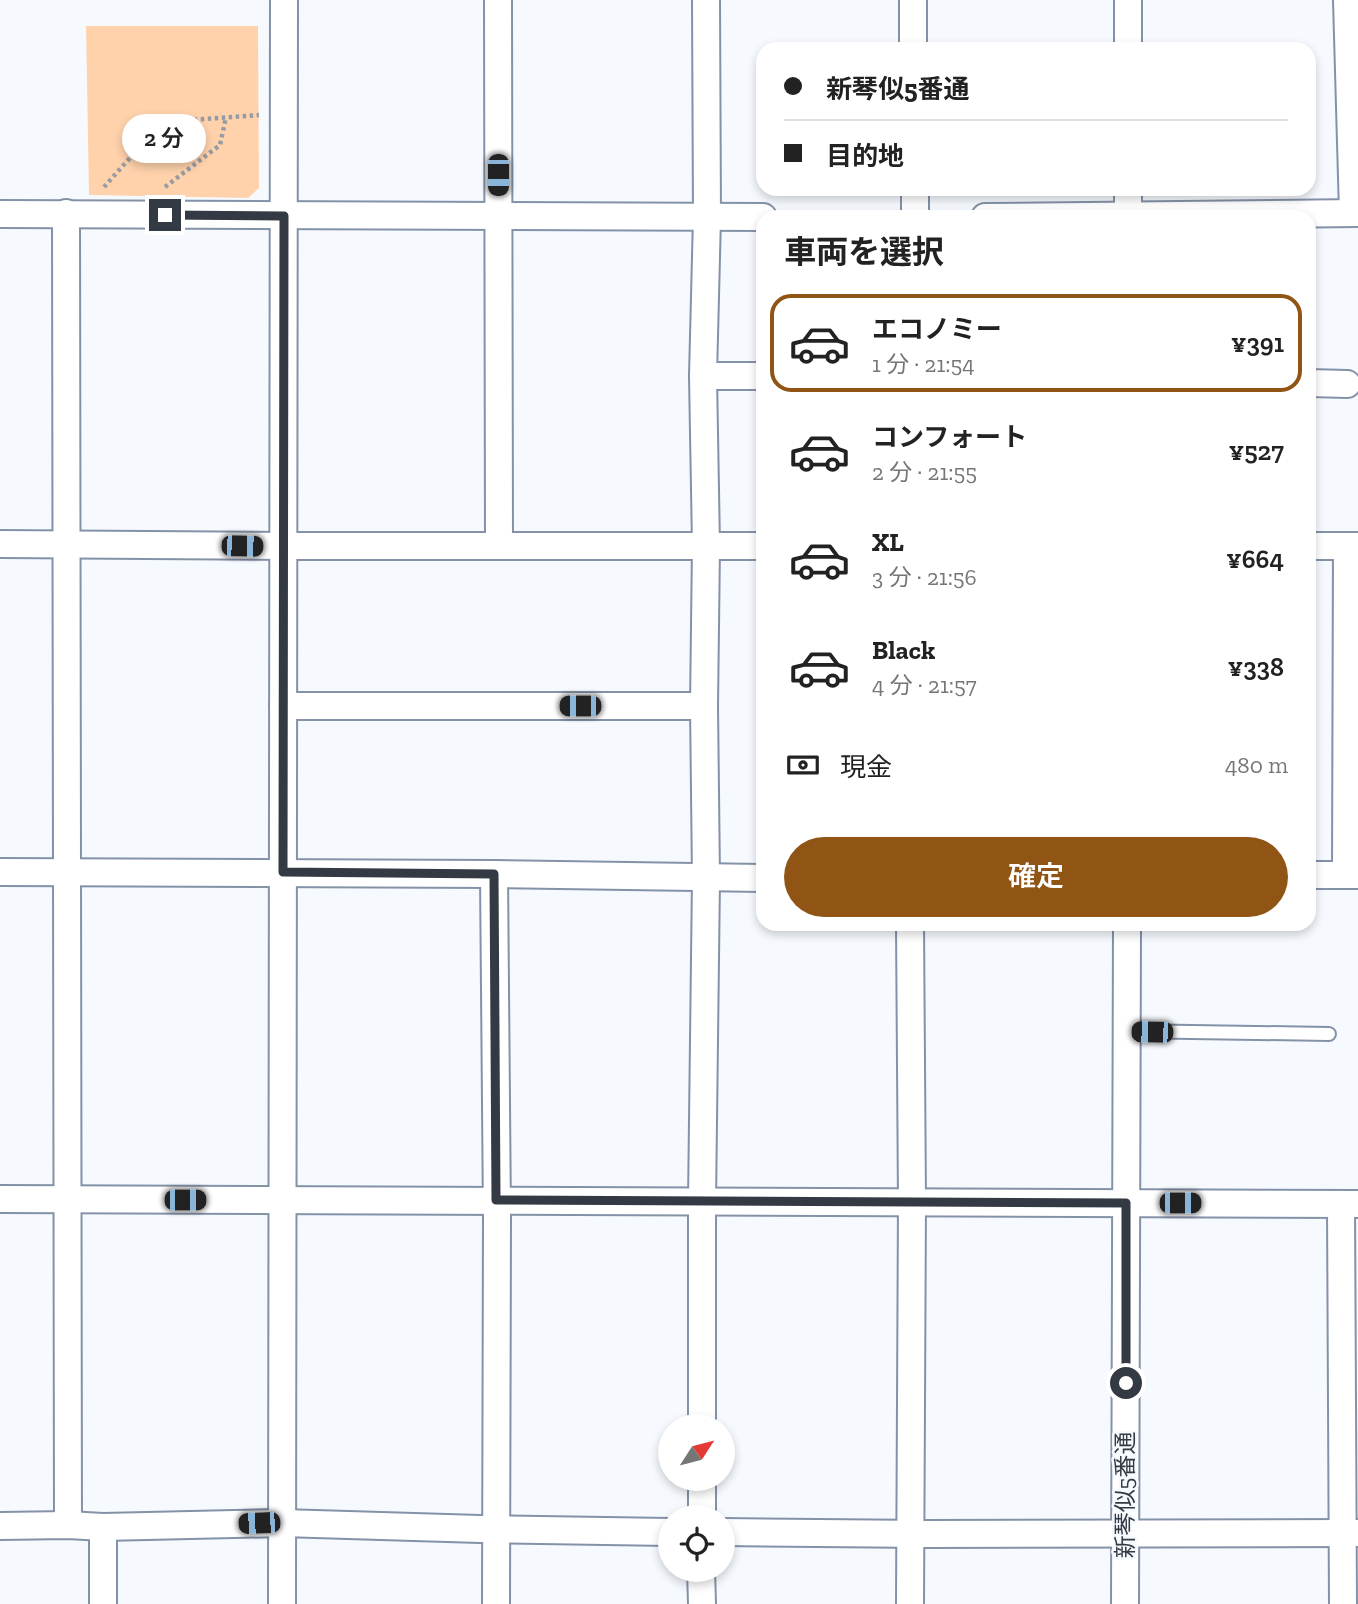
<!DOCTYPE html>
<html lang="ja">
<head>
<meta charset="utf-8">
<style>
	body { margin:0; font-family:"Zilla Slab","Noto Sans JP",serif; background:#f6f6f6; color:#222; height:100vh; display:flex; flex-direction:column; font-size:26px; white-space:nowrap }
	* { box-sizing:border-box; margin:0 }
	p { font-size:23px; color:#767676 }
	.icon { flex:none; width:38px; height:38px; fill:none; stroke:currentColor; stroke-width:2; stroke-linecap:round; stroke-linejoin:round }
	.map { position:relative; flex:1; overflow:hidden }
	.details { position:absolute; left:756px; top:210px; width:560px; height:721px; display:flex; flex-direction:column; background:#fff; border-radius:21px; box-shadow:0 4px 10px #0003 }
	.details>* { flex:none }
	.banner { position:absolute; left:756px; top:42px; width:560px; height:154px; border-radius:21px; box-shadow:0 4px 10px #0003; display:grid; align-content:center; height:154px; padding:0 28px; background:#fff }
	.needle { width:46px; rotate:54deg }
	.buttons { position:absolute; left:658px; top:1414px; display:grid; gap:14px }
	.buttons a { display:grid; place-items:center; width:77px; height:77px; border-radius:50%; background:#fff; box-shadow:0 4px 10px #0003; font-size:35px }
	.end { position:absolute; width:32px; height:32px; margin:-16px; border:9px solid #343a43; background:#fff; box-shadow:0 0 0 4px #fff }
	.from { border-radius:50% }
	.bubble { position:absolute; height:49px; border-radius:24px; background:#fff; box-shadow:0 4px 10px #0003; font-size:23px; font-weight:600; line-height:49px; text-align:center }
	.car { position:absolute; width:21px; height:42px; margin:-21px -10px; border-radius:9px; box-shadow:0 0 5px 2px #0007; background:linear-gradient(#222 24%,#8ab4d8 0 40%,#222 0 76%,#8ab4d8 0 86%,#222 0) }
	.banner b { display:flex; align-items:center; gap:24px; height:66px; font-size:26px }
	.banner b+b { border-top:2px solid #e0e0e0 }
	.banner i { width:18px; height:18px; background:#222 }
	ul { padding:0; list-style:none }
	li { display:flex; align-items:center; gap:21px; height:98px; margin:0 14px 10px; padding:0 14px; border:4px solid transparent; border-radius:21px }
	li div { flex:1 }
	li b { display:block; font-size:26px }
	li em { font-style:normal; font-weight:600 }
	li.on { border-color:#905514 }
	li>.icon { width:63px; height:63px; stroke-width:1.5 }
	h2 { padding:0 28px; font-size:32px; line-height:84px }
	.pay { display:flex; align-items:center; gap:18px; height:77px; padding:0 28px; font-size:26px }
	.pay p { margin-inline-start:auto }
	.primary-button { display:flex; gap:14px; margin-top:auto; padding:14px 28px }
	.primary-button a { flex:1; height:80px; border-radius:42px; background:#905514; color:#fff; font-size:28px; font-weight:600; line-height:80px; text-align:center }
	.map>svg:first-child { display:block }
	.green { fill:#ffd2ac }
	.lines { fill:none; stroke-linecap:round; stroke-linejoin:round }
	.lane-casing { stroke:#8492a8; stroke-width:16 }
	.street-casing { stroke:#8492a8; stroke-width:30 }
	.path { stroke:#979ca3; stroke-width:4.5; stroke-dasharray:3.5 3.5; stroke-linecap:butt }
	.lane { stroke:#fff; stroke-width:12 }
	.street { stroke:#fff; stroke-width:26 }
	.route { stroke:#343a43; stroke-width:9 }
	.labels { text-anchor:middle; dominant-baseline:central; stroke-width:5; stroke-linejoin:round; paint-order:stroke }
	.street-label { font-size:23px; fill:#343a43; stroke:#f6fafe }
</style>
</head>
<body>
<div class="map">
<svg width="1358" height="1604" viewBox="0 0 1358 1604">
	<rect width="100%" height="100%" fill="#f6fafe"/>
	<polygon class="green" points="86,26 258,26 259,188 248,198 89,195"/>
	<g class="lines">
		<g class="lane-casing">
			<polyline id="lane" points="1127,1031 1329,1034"/>
		</g>
		<g class="street-casing">
			<g id="street">
				<polyline points="498,0 499,546"/>
				<polyline points="913,0 913,49"/>
				<polyline points="1347,0 1353,213"/>
				<polyline points="1128,49 1128,0"/>
				<polyline points="915,189 915,217"/>
				<polyline points="66,213 68,1525"/>
				<polyline points="0,214 763,217"/>
				<polyline points="985,217 1358,213"/>
				<polyline points="1128,217 1128,189"/>
				<polyline points="703,376 763,376"/>
				<polyline points="1309,383 1347,384"/>
				<polyline points="0,544 303,546 763,546"/>
				<polyline points="1309,546 1358,546"/>
				<polyline points="283,706 704,706"/>
				<polyline points="0,872 494,874 763,878"/>
				<polyline points="494,874 497,1217 496,1604"/>
				<polyline points="1309,875 1358,875"/>
				<polyline points="1346,875 1347,546"/>
				<polyline points="0,1199 1358,1204"/>
				<polyline points="1341,1204 1343,1604"/>
				<polyline points="702,1426 702,1202 706,878 704,706 706,546 703,376 707,217 706,0"/>
				<polyline points="702,1517 702,1479"/>
				<polyline points="0,1526 68,1525 103,1527 282,1523 480,1529 670,1532"/>
				<polyline points="103,1527 103,1604"/>
				<polyline points="723,1532 927,1534 1358,1533"/>
				<polyline points="701,1570 702,1604"/>
				<polyline points="282,1604 284,0"/>
				<polyline points="910,1604 912,1202 910,924"/>
				<polyline points="1125,1604 1127,924"/>
			</g>
		</g>
		<g class="path">
			<polyline points="104,187 162,122 259,115"/>
			<polyline points="165,187 220,145 226,117"/>
		</g>
		<use href="#lane" class="lane"/>
		<use href="#street" class="street"/>
	</g>
	<g class="lines">
		<polyline class="route" points="165,215 284,216 283,872 494,874 496,1200 1126,1203 1126,1383"/>
	</g>
	<g class="labels">
		<g class="street-label">
			<text transform="translate(1125 1495) rotate(-90)">新琴似5番通</text>
		</g>
	</g>
</svg>
<div class="buttons">
<a><svg class="needle" viewBox="-14 -14 28 28"><path d="M0-13l5 13h-10z" fill="#e53935"/><path d="M0 13l5-13h-10z" fill="#767676"/></svg></a>
<a><svg class="icon" aria-label="locate" viewBox="0 0 24 24"><circle cx="12" cy="12" r="6"/><path d="M12 2v4M12 18v4M2 12h4M18 12h4"/></svg></a>
</div>
<i class="end from" style="left:1126px;top:1383px"></i>
<i class="end" style="left:165px;top:215px"></i>
<div class="bubble" style="left:122px;top:114px;width:84px">2 分</div>
<i class="car" style="left:498px;top:175px;rotate:180deg"></i>
<i class="car" style="left:242px;top:546px;rotate:91deg"></i>
<i class="car" style="left:580px;top:706px;rotate:270deg"></i>
<i class="car" style="left:1152px;top:1032px;rotate:271deg"></i>
<i class="car" style="left:185px;top:1200px;rotate:90deg"></i>
<i class="car" style="left:1180px;top:1203px;rotate:90deg"></i>
<i class="car" style="left:259px;top:1523px;rotate:268deg"></i>
<div class="banner">
<b><i class="from"></i>新琴似5番通</b>
<b><i></i>目的地</b>
</div>
<section class="details">
<h2>車両を選択</h2>
<ul>
<li class="on"><svg class="icon" aria-label="car" viewBox="0 0 24 24"><path d="M5 17H2v-5l4-1 3-4h7l3 4 3 1v5h-3M9 17h6M6 11h13"/><circle cx="7" cy="17" r="2"/><circle cx="17" cy="17" r="2"/></svg><div><b>エコノミー</b><p>1 分 · 21:54</p></div><em>¥391</em></li>
<li><svg class="icon" aria-label="car" viewBox="0 0 24 24"><path d="M5 17H2v-5l4-1 3-4h7l3 4 3 1v5h-3M9 17h6M6 11h13"/><circle cx="7" cy="17" r="2"/><circle cx="17" cy="17" r="2"/></svg><div><b>コンフォート</b><p>2 分 · 21:55</p></div><em>¥527</em></li>
<li><svg class="icon" aria-label="car" viewBox="0 0 24 24"><path d="M5 17H2v-5l4-1 3-4h7l3 4 3 1v5h-3M9 17h6M6 11h13"/><circle cx="7" cy="17" r="2"/><circle cx="17" cy="17" r="2"/></svg><div><b>XL</b><p>3 分 · 21:56</p></div><em>¥664</em></li>
<li><svg class="icon" aria-label="car" viewBox="0 0 24 24"><path d="M5 17H2v-5l4-1 3-4h7l3 4 3 1v5h-3M9 17h6M6 11h13"/><circle cx="7" cy="17" r="2"/><circle cx="17" cy="17" r="2"/></svg><div><b>Black</b><p>4 分 · 21:57</p></div><em>¥338</em></li>
</ul>
<div class="pay"><svg class="icon" aria-label="cash" viewBox="0 0 24 24"><path d="M3 7h18v10H3z"/><circle cx="12" cy="12" r="2"/></svg>現金<p>480 m</p></div>
<div class="primary-button"><a>確定</a></div>
</section>
</div>
</body>
</html>
